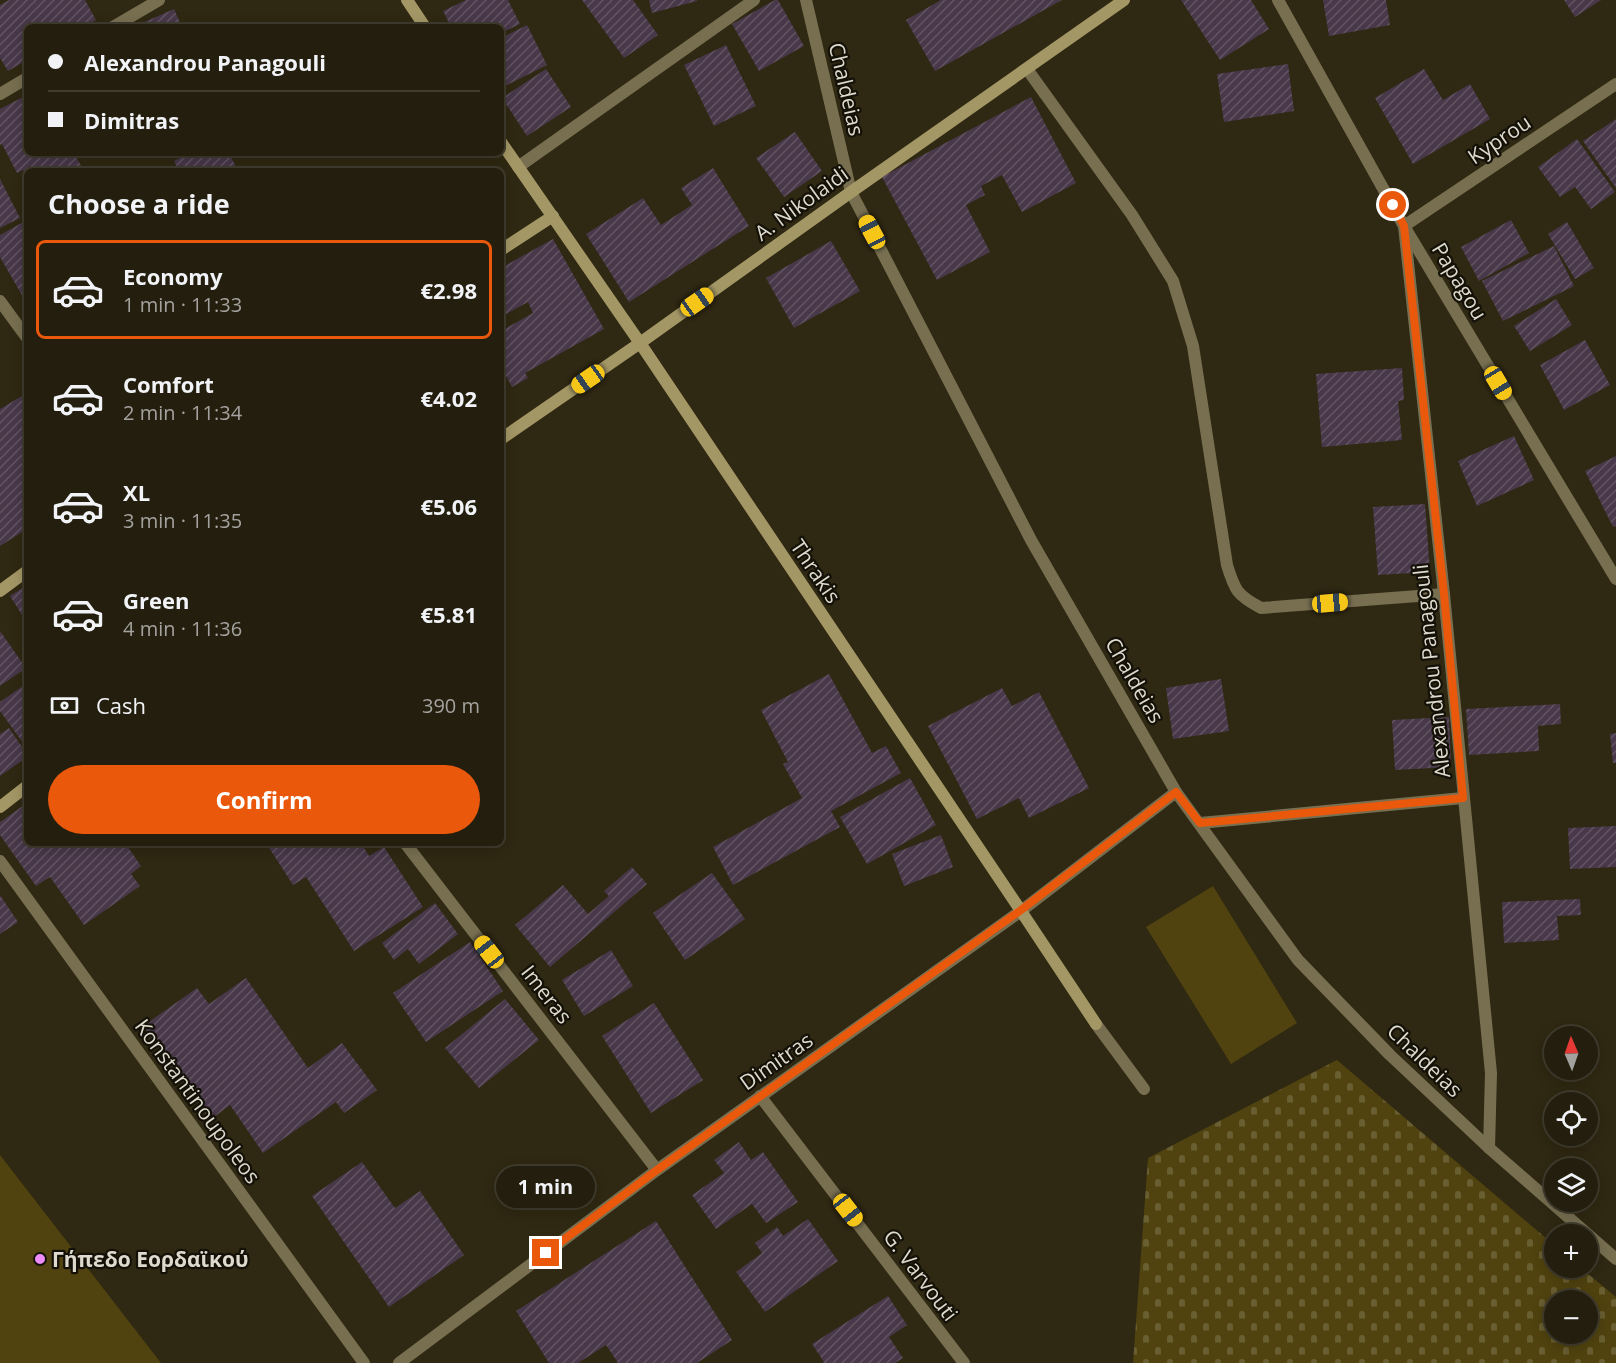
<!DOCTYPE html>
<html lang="en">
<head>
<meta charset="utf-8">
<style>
	body { margin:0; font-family:"Open Sans",sans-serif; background:#2f2b1c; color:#f1f3f6; height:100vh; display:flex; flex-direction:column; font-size:22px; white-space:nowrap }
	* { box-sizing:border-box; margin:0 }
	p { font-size:20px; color:#a3a29e }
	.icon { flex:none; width:33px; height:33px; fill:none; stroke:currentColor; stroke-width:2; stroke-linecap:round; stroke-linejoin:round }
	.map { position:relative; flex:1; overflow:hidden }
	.sheet { position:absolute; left:24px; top:168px; width:480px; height:678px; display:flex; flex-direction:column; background:#231e0e; border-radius:9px; box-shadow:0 3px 15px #0003,0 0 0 2px #403c2e }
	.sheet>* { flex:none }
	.top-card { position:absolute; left:24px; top:24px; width:480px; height:132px; border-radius:9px; box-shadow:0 3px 15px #0003,0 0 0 2px #403c2e; display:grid; align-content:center; height:132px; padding:0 24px; background:#231e0e }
	.needle { width:39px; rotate:358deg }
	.tools { position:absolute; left:1544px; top:1026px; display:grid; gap:12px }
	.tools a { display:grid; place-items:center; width:54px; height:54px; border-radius:50%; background:#231e0e; box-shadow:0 3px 15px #0003,0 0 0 2px #403c2e; font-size:30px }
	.end { position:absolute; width:27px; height:27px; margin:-14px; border:8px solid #ea580c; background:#fff; box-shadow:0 0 0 3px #fff }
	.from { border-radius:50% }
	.bubble { position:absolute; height:42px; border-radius:21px; background:#231e0e; box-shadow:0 3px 15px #0003,0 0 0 2px #403c2e; font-size:20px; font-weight:700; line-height:42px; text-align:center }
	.car { position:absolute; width:18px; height:36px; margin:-18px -9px; border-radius:8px; box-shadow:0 0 4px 2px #0007; background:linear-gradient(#f5c518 24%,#345 0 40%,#f5c518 0 76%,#345 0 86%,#f5c518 0) }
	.top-card b { display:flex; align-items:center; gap:21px; height:57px; font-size:22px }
	.top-card b+b { border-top:2px solid #403c2e }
	.top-card i { width:15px; height:15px; background:#f1f3f6 }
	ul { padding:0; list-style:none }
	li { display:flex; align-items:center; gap:18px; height:99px; margin:0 12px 9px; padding:0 12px; border:3px solid transparent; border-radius:9px }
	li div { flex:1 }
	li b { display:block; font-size:22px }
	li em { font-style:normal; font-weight:700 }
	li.on { border-color:#ea580c }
	li>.icon { width:54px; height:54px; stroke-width:1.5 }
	h2 { padding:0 24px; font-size:27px; line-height:72px }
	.pay { display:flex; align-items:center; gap:15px; height:66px; padding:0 24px; font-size:22px }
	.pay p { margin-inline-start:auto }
	.primary-button { display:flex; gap:12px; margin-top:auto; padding:12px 24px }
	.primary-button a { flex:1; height:69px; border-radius:36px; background:#ea580c; color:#fff; font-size:24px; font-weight:700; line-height:69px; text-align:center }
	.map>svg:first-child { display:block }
	.grass { fill:#50430f }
	.cemetery { fill:url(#cemetery-stones); fill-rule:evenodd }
	.building { fill:url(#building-hatch) }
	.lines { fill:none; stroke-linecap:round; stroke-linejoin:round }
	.lane { stroke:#786f51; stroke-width:12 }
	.street { stroke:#786f51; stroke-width:12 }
	.secondary { stroke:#a49766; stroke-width:12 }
	.route { stroke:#ea580c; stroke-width:8 }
	.poi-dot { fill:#ed8cf9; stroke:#141108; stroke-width:2 }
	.labels { text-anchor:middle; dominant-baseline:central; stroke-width:4.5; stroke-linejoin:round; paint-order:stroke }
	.street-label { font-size:21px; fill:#dedacd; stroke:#141108 }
	.poi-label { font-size:21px; font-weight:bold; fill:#dedacd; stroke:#141108; text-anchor:start }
</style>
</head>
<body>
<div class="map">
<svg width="1616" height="1363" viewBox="0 0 1616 1363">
	<defs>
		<pattern id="cemetery-stones" width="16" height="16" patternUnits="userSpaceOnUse" patternTransform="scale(1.5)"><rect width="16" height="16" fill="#50430f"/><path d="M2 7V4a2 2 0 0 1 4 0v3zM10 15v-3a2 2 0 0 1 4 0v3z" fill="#695e31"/></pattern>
		<pattern id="building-hatch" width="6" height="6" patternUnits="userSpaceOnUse" patternTransform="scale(1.5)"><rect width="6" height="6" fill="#48384a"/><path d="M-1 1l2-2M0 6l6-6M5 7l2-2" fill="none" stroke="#625463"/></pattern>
	</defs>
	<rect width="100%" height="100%" fill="#2f2812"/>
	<g class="grass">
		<polygon points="1213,886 1297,1023 1231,1064 1146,927"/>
		<polygon points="0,1155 161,1363 0,1363"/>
	</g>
	<path class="cemetery" d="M1337 1060 1554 1245V1268H1581L1616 1297V1363H1133L1148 1158ZM1554 1300H1587V1334H1554Z"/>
	<g class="building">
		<polygon points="9,0 85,0 96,20 84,27 27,27 27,60 8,71 0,58 0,5"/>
		<polygon points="466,0 508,0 520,24 501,33 501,27 451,27 443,11"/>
		<polygon points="582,0 633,0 658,35 624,58"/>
		<polygon points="649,0 697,0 697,1 652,13"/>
		<polygon points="775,0 778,0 804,46 759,71 732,24"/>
		<polygon points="941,0 1062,0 935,71 906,20"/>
		<polygon points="1181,0 1251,0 1269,29 1220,60"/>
		<polygon points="1323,0 1386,0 1390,25 1329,36"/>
		<polygon points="1564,0 1601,0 1575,17"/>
		<polygon points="174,9 182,27 133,27"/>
		<polygon points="527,25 547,65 501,88 501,38"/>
		<polygon points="726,45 756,106 714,126 684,65"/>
		<polygon points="1288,64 1294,111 1224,122 1217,74"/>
		<polygon points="546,69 571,107 527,136 502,98"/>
		<polygon points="1424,69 1443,100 1470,84 1490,119 1413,164 1375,98"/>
		<polygon points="27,95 27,153 74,153 84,171 27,171 27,177 23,170 17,173 2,144 0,145 0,109"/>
		<polygon points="1031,97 1076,183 1022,212 1002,175 981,186 985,195 966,205 990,252 937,280 882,177"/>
		<polygon points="1616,119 1616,188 1583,141"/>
		<polygon points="795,132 822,171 784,197 756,158"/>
		<polygon points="1577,139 1615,192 1591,209 1575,187 1560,197 1538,167"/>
		<polygon points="190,153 229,153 238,171 179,171 174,161"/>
		<polygon points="713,168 749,226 629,302 586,234 643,198 661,225 692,205 681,188"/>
		<polygon points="0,179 20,218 0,228"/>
		<polygon points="27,220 27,304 0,257 0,235"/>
		<polygon points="1511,220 1529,253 1479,281 1461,247"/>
		<polygon points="1567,222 1594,268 1575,279 1548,234"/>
		<polygon points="553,239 604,329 525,373 528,378 512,387 501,367 501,331 533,313 528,302 501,317 501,268"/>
		<polygon points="831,241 860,291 794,328 766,278"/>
		<polygon points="1554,246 1574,286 1503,321 1482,281"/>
		<polygon points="1556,299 1572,325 1530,351 1514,326"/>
		<polygon points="1585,340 1610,385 1564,410 1540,365"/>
		<polygon points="1402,368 1404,400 1398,401 1402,440 1322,447 1316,374"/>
		<polygon points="27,393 27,529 0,546 0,409"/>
		<polygon points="1514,436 1534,480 1477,506 1458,461"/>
		<polygon points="1616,456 1616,526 1613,527 1585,471"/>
		<polygon points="1425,504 1430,572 1378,575 1373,507"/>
		<polygon points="27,585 27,623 10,596"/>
		<polygon points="0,631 26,668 0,686"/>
		<polygon points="829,674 872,753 886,746 901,773 831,811 840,827 733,885 713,847 802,798 783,764 788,762 761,710"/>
		<polygon points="1221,679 1229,731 1173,739 1166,688"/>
		<polygon points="27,683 27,741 23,743 0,711 0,702"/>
		<polygon points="1002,688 1012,706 1039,692 1089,788 1029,818 1019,798 977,819 928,726"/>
		<polygon points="1560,704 1561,724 1538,726 1539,751 1469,755 1466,709"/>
		<polygon points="1449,717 1451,767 1395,770 1392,720"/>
		<polygon points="9,728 27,754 27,757 0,776 0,734"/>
		<polygon points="1616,733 1616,763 1613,763 1610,734"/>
		<polygon points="910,778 936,825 867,864 840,817"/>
		<polygon points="27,803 27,843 125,843 141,866 131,874 140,886 84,925 50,877 36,886 0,835 0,822"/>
		<polygon points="1616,826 1616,867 1570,869 1568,828"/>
		<polygon points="941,835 953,867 904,886 892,854"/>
		<polygon points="266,843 361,843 369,856 384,847 423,907 354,951 306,877 293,885"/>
		<polygon points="632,867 647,884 550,967 515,925 563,885 588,914 609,896 604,891"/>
		<polygon points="712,873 745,919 685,960 653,913"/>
		<polygon points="0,895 18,922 0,934"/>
		<polygon points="1580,899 1581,915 1557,916 1559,940 1504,943 1502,902"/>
		<polygon points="435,903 458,934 419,964 408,949 394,960 382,943"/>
		<polygon points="470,942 503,991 426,1042 393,993"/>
		<polygon points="611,950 633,986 584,1016 562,980"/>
		<polygon points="246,978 308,1068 342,1043 377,1090 344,1113 336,1102 263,1153 230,1105 210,1120 143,1026 197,988 209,1004"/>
		<polygon points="505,999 539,1040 479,1088 445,1048"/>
		<polygon points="654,1003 703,1080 651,1113 602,1036"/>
		<polygon points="739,1142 751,1160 763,1152 798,1202 766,1223 752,1204 716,1229 692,1195 724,1173 714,1160"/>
		<polygon points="362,1162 395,1208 420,1191 464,1255 389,1307 312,1196"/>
		<polygon points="808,1219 838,1261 765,1312 736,1272 762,1253 755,1243 777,1227 783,1236"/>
		<polygon points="656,1221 732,1340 697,1363 618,1363 606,1345 578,1363 549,1363 516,1311"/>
		<polygon points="888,1296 907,1325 889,1337 903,1358 895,1363 822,1363 824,1362 812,1344"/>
	</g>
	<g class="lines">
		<polyline class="lane" points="1096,1024 1144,1089"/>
		<g class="street">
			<polyline points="806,0 851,192 1031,540 1176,792 1298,960 1390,1055 1489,1148 1616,1259"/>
			<polyline points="1278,0 1404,226 1616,579"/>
			<polyline points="113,27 159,0"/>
			<path d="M1027 69 1132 215 1173 281 1193 346 1227 565C1235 591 1237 595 1261 608L1444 594"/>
			<polyline points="0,94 27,78"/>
			<polyline points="518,167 754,0"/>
			<polyline points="0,301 27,338"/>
			<polyline points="1200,823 1463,798"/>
			<polyline points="405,843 657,1170"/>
			<polyline points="0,861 364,1363"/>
			<polyline points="760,1096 964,1363"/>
			<polyline points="1489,1148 1491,1073 1444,594 1404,226 1616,84"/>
			<polyline points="399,1363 657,1170 1021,911 1176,792"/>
		</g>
		<g class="secondary">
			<polyline points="407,0 425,27"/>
			<polyline points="501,142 640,343 1021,911 1096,1024"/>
			<polyline points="501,250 553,216"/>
			<polyline points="501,439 640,343 851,192 1124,0"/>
			<polyline points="0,591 27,571"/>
			<polyline points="0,807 27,786"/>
		</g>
	</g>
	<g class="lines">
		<polyline class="route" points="546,1253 657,1170 1021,910 1176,792 1200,823 1463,798 1444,594 1404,226 1393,205"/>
	</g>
	<circle class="poi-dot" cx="40" cy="1259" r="6"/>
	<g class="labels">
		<g class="street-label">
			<text transform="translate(847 89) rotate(77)">Chaldeias</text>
			<text transform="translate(1499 139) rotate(-34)">Kyprou</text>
			<text transform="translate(801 203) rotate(-36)">A. Nikolaidi</text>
			<text transform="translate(1460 281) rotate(59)">Papagou</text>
			<text transform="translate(816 571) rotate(56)">Thrakis</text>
			<text transform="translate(1431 671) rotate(-96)">Alexandrou Panagouli</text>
			<text transform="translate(1135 680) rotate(60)">Chaldeias</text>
			<text transform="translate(547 994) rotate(52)">Imeras</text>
			<text transform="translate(1425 1060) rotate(44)">Chaldeias</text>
			<text transform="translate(776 1061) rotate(-35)">Dimitras</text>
			<text transform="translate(198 1101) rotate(54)">Konstantinoupoleos</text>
			<text transform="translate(921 1275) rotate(53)">G. Varvouti</text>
		</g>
		<g class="poi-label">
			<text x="52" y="1259">Γήπεδο Εορδαϊκού</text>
		</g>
	</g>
</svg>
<div class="tools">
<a><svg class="needle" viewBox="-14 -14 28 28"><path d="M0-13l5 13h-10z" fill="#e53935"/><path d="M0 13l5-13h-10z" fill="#a3a29e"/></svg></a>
<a><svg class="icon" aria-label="locate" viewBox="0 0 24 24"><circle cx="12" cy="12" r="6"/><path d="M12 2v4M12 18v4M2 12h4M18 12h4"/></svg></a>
<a><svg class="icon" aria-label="layers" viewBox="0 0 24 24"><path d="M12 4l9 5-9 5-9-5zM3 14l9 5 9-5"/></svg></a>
<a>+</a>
<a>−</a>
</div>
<i class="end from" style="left:1393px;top:205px"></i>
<i class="end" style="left:546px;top:1253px"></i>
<div class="bubble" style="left:496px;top:1166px;width:99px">1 min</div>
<i class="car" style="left:872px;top:232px;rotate:332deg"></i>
<i class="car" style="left:697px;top:302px;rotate:55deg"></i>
<i class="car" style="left:588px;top:379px;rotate:235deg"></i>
<i class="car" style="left:1498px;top:383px;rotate:149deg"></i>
<i class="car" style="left:1330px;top:603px;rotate:85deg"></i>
<i class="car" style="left:489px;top:952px;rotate:322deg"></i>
<i class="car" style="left:848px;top:1210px;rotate:142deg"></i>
<div class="top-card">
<b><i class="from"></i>Alexandrou Panagouli</b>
<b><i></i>Dimitras</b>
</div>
<section class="sheet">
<h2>Choose a ride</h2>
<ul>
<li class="on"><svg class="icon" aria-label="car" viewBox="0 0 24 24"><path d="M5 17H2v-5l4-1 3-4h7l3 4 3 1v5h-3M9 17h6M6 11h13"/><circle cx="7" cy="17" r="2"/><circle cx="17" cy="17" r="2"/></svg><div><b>Economy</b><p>1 min · 11:33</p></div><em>€2.98</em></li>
<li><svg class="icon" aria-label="car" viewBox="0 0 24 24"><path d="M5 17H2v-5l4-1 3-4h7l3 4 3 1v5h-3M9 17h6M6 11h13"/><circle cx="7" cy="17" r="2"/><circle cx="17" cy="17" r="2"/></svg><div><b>Comfort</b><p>2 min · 11:34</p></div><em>€4.02</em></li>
<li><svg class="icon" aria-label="car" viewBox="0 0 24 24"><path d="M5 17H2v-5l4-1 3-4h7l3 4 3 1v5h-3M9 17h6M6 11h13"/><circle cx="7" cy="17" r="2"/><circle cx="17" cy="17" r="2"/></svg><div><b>XL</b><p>3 min · 11:35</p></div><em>€5.06</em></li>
<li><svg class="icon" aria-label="car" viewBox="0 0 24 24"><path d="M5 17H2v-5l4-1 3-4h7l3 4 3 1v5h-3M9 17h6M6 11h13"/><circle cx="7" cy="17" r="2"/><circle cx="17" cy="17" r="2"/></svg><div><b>Green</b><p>4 min · 11:36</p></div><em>€5.81</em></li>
</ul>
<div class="pay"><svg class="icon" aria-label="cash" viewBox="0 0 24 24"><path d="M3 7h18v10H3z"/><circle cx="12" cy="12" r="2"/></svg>Cash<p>390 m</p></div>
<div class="primary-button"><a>Confirm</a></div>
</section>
</div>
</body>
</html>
